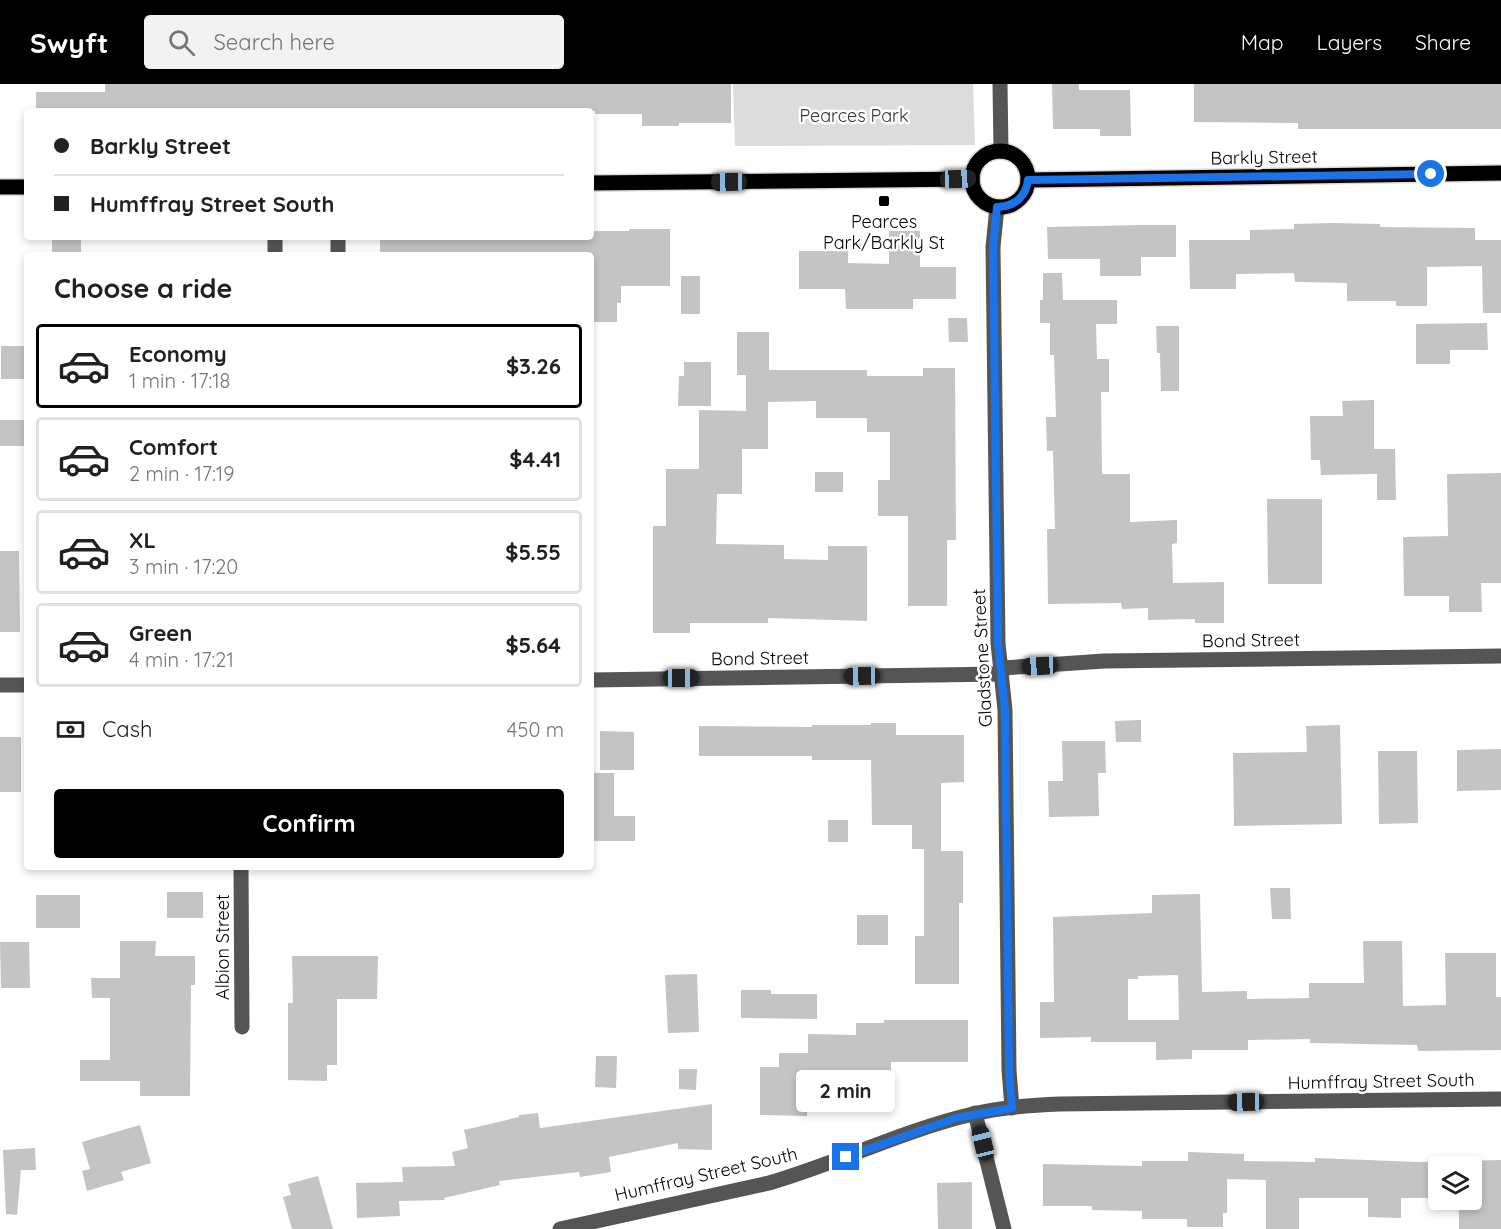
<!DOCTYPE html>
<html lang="en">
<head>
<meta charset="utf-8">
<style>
	body { margin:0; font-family:Quicksand,sans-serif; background:#f2f2f2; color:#202124; height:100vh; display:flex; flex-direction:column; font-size:22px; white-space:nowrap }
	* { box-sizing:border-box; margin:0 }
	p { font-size:20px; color:#757577 }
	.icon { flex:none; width:33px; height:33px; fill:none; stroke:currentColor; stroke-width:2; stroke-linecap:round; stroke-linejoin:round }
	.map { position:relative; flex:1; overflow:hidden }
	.details { position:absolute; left:24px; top:168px; width:570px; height:618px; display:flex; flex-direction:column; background:#fff; border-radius:6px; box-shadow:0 3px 9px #0003 }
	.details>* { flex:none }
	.banner { position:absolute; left:24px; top:24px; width:570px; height:132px; border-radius:6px; box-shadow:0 3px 9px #0003; display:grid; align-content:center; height:132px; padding:0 30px; background:#fff }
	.tools { position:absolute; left:1428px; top:1072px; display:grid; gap:12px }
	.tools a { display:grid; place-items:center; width:54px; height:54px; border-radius:6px; background:#fff; box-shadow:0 3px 9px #0003; font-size:30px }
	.end { position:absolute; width:27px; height:27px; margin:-14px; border:8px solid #1a73e8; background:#fff; box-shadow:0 0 0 3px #fff }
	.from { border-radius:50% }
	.bubble { position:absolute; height:42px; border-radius:6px; background:#fff; box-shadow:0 3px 9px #0003; font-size:20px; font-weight:800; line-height:42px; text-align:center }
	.car { position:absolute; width:18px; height:36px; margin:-18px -9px; border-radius:8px; box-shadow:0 0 4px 2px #0007; background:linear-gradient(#222 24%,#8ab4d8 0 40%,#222 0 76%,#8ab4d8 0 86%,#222 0) }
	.banner b { display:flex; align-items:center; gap:21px; height:57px; font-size:22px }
	.banner b+b { border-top:2px solid #e0e0e0 }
	.banner i { width:15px; height:15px; background:#202124 }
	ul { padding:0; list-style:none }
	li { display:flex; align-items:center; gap:18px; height:84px; margin:0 12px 9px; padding:0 18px; border:3px solid #e0e0e0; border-radius:6px }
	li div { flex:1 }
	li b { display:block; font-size:22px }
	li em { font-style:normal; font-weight:800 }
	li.selected { border-color:#000 }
	li>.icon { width:54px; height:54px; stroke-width:1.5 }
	h2 { padding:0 30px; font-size:27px; line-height:72px }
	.pay { display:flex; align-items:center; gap:15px; height:66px; padding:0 30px; font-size:22px }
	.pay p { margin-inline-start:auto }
	.action { display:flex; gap:12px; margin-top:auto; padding:12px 30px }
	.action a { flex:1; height:69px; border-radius:6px; background:#000; color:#fff; font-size:24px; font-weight:800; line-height:69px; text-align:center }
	header { display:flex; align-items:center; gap:36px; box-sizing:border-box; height:84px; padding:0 30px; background:#000; color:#fff }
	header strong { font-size:28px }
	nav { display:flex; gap:33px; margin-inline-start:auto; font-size:21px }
	.search { width:420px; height:54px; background:#f2f2f2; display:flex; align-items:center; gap:15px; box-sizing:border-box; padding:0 21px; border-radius:6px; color:#757577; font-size:22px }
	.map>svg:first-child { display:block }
	.green { fill:#dcdcdc }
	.building { fill:#c4c4c4; fill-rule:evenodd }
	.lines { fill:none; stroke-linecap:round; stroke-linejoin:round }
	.major-casing { stroke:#dbdbdb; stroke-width:18 }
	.minor { stroke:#555; stroke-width:15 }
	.major { stroke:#000; stroke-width:15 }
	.route { stroke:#1a73e8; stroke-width:8 }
	.poi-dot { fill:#000; stroke:#fff; stroke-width:2 }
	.labels { text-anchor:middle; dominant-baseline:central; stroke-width:5; stroke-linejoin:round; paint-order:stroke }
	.park-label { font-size:18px; fill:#333; stroke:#fff }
	.street-label { font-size:18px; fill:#000; stroke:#fff }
	.poi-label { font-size:18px; fill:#000; stroke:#fff }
</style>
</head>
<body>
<header>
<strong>Swyft</strong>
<div class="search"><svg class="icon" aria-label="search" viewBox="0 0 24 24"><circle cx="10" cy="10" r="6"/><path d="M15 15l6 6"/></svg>Search here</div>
<nav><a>Map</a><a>Layers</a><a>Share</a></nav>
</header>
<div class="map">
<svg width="1501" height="1145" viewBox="0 0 1501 1145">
	<rect width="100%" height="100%" fill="#fff"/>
	<polygon class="green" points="733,0 973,0 975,61 735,62"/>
	<g class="building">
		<polygon points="105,0 731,0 731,39 679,39 679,42 642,42 642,30 595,30 595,27 36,27 36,8 105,8"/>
		<polygon points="1052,0 1079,0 1079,6 1130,6 1131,52 1100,52 1100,45 1053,45"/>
		<polygon points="1194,0 1501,0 1501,45 1298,45 1298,39 1194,38"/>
		<polygon points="1332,139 1380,140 1380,143 1475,144 1475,156 1501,156 1501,229 1483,229 1482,182 1427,183 1427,222 1396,222 1396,217 1347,217 1347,199 1295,198 1294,189 1236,190 1236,205 1190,205 1189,156 1250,156 1250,146 1294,145 1294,140"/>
		<polygon points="1142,141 1176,141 1176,173 1141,173 1141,192 1100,192 1100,175 1048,175 1047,143"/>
		<polygon points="629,145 670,145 670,202 621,202 621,219 617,219 617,238 591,238 591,171 380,171 380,153 591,153 591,147 629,147"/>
		<polygon points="889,147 920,147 920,183 956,183 956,215 913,215 913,225 846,225 845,205 799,205 799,167 848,167 848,179 889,180"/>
		<rect x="52" y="153" width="29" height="18"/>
		<polygon points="1043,189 1062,189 1063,216 1117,216 1117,240 1096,240 1097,275 1109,275 1109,308 1101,308 1102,390 1130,390 1130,438 1177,436 1177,459 1172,460 1173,499 1224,498 1224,539 1195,539 1195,535 1148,536 1148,524 1122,525 1121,519 1048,520 1047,445 1055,445 1053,367 1047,367 1046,333 1056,333 1054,271 1050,271 1050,239 1040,239 1040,216 1043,216"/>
		<rect x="681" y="192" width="19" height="38"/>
		<polygon points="948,234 967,234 968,258 949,258"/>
		<polygon points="1487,239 1488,266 1450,266 1450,280 1416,280 1416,240"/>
		<polygon points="1156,242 1179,242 1179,307 1161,307 1160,269 1157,269"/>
		<polygon points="737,248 769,248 769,286 867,286 867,292 923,292 923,284 955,284 956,456 947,456 947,522 908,522 908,432 878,432 878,396 890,396 890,348 867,348 867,334 816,334 816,317 768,318 768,365 742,365 742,410 717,410 716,460 784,461 784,475 828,476 828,462 867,462 867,537 768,534 768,539 690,539 690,549 653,549 653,442 666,442 666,385 699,385 699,326 746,327 746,291 737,291"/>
		<rect x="1" y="262" width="26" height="33"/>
		<polygon points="684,278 711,278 711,322 678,322 679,292 684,292"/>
		<polygon points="1374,316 1374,365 1395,365 1396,416 1377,416 1377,390 1321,391 1320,376 1311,376 1310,332 1343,332 1342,317"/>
		<rect x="0" y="336" width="25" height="26"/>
		<rect x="815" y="388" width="28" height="20"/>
		<polygon points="1501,389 1501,499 1481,499 1482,528 1449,528 1449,512 1404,512 1403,453 1448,452 1447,390"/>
		<polygon points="1267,415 1322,415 1322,500 1268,500"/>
		<polygon points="0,467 19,467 20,548 0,548"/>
		<polygon points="1141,636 1141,658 1116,658 1115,637"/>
		<polygon points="871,639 896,639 896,651 964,651 964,698 941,699 941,767 963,767 963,819 959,819 959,900 915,900 915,852 924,852 924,765 912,765 912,741 872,741 871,676 812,676 812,672 699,672 699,642 812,643 812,641 871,641"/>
		<polygon points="1340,641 1342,740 1234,742 1233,669 1307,668 1306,642"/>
		<polygon points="600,647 634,648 634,686 600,686"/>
		<rect x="0" y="653" width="21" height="55"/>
		<polygon points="1062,657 1105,657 1106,689 1098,689 1099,732 1049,733 1048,697 1063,697"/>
		<polygon points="1501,665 1501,706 1457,707 1457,666"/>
		<polygon points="1378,667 1417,667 1418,739 1379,740"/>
		<polygon points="591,689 614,689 614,732 635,732 635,757 591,757"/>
		<rect x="828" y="736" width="20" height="22"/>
		<polygon points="1270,804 1290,804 1291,835 1272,835"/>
		<rect x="167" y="808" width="36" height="26"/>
		<path d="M1200 810 1202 908 1247 907V915L1309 914V899H1364L1363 857H1402L1403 922 1446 921 1445 869H1496V913H1501V966L1418 967 1417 961 1310 959V955L1248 956V966H1192V975L1156 976V958H1091V953L1040 954V918H1054L1053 833 1152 829V811ZM1178 891 1179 936H1128V895H1138V892Z"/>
		<rect x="36" y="811" width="44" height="33"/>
		<rect x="857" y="831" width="31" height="30"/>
		<polygon points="120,857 156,857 155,872 195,872 195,901 191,901 190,1012 140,1012 140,997 80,997 80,976 110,976 110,914 92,914 91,894 120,894"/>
		<polygon points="0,858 29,858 30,904 1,904"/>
		<polygon points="292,872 378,872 377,915 337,915 337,981 327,981 327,997 288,996 288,919 293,919"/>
		<polygon points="697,890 699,948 668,949 665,891"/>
		<polygon points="741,906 771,906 771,910 817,910 817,935 741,934"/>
		<polygon points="884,936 968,936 968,978 891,978 891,1005 841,1006 841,1022 807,1022 807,1032 760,1031 760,983 779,983 779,969 808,969 808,950 856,951 856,939 884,939"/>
		<polygon points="596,972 617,972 616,1004 595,1003"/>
		<polygon points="679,985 697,985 696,1006 679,1005"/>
		<polygon points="712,1020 712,1066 678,1065 678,1059 609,1073 611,1088 580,1093 579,1088 499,1097 500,1101 444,1114 445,1116 399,1117 400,1132 357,1134 356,1099 403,1098 402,1083 455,1082 452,1068 468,1064 464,1046 519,1033 519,1031 538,1029 540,1044"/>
		<polygon points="140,1041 151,1079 121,1088 124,1096 87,1107 82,1087 90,1085 82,1058"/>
		<polygon points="35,1064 36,1086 21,1086 17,1131 6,1130 3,1066"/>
		<polygon points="1188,1068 1244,1070 1244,1077 1315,1078 1315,1074 1418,1078 1501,1076 1501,1145 1459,1145 1459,1116 1472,1116 1472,1083 1438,1083 1438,1114 1401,1114 1401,1134 1368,1133 1368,1114 1299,1114 1299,1145 1266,1145 1266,1096 1227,1095 1227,1129 1223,1129 1223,1143 1187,1143 1187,1135 1142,1135 1142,1127 1092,1126 1092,1122 1043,1122 1043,1080 1142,1082 1142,1077 1188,1077"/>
		<polygon points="318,1092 333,1145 292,1145 283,1113 291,1111 288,1100"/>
		<polygon points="972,1098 972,1145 938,1145 937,1099"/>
	</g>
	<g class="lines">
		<g class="major-casing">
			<g id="major">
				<circle cx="1000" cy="95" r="28"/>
				<polyline points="1028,96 1501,89"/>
				<polyline points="591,99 972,95"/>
				<polyline points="0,103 27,103"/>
			</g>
		</g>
		<g class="minor">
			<polyline points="1000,0 1001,67"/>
			<polyline points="997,123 993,163 998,559 1005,626 1009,986 1012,1024"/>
			<polyline points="275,171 275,153"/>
			<polyline points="338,171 338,153"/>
			<polyline points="1002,584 1104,577 1501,572"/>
			<polyline points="591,596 1002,590"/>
			<polyline points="0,601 27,601"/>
			<polyline points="241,783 242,943"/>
			<polyline points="975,1029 1004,1145"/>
			<path d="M560 1145 769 1099C838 1079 904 1046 973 1030 1002 1023 1031 1021 1060 1020L1501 1015"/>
		</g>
		<use href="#major" class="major"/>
	</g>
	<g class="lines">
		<path class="route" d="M846 1073 956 1034 1012 1024 1009 987 1005 627 998 559 993 163 997 123C1014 123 1026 113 1028 96L1431 90"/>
	</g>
	<rect class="poi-dot" x="878" y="111" width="12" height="12" rx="3"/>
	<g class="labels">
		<g class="park-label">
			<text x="854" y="31">Pearces Park</text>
		</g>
		<g class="street-label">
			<text transform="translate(1264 73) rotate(-1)">Barkly Street</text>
			<text transform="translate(1251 556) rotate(-1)">Bond Street</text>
			<text transform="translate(760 574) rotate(-1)">Bond Street</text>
			<text transform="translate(982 574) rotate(-93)">Gladstone Street</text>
			<text transform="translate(222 863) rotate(-90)">Albion Street</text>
			<text transform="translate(1381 997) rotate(-1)">Humffray Street South</text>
			<text transform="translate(706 1090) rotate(-13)">Humffray Street South</text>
		</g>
		<g class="poi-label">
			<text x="884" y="137">Pearces<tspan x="884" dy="21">Park/Barkly St</tspan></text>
		</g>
	</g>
</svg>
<div class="tools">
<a><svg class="icon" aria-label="layers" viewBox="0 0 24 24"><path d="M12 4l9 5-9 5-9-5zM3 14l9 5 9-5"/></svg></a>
</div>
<i class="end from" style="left:1431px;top:90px"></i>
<i class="end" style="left:846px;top:1073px"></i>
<div class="bubble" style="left:796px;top:986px;width:99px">2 min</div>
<i class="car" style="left:958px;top:95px;rotate:88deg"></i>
<i class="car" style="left:729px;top:98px;rotate:269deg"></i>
<i class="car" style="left:1040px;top:582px;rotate:267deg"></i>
<i class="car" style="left:862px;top:592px;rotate:269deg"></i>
<i class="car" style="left:681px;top:594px;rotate:90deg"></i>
<i class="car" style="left:1246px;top:1018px;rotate:269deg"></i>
<i class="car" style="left:983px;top:1059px;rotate:346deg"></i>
<div class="banner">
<b><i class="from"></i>Barkly Street</b>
<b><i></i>Humffray Street South</b>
</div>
<section class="details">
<h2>Choose a ride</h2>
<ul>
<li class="selected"><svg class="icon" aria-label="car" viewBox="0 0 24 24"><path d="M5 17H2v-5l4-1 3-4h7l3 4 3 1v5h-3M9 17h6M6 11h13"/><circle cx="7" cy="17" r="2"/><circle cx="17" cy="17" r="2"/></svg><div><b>Economy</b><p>1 min · 17:18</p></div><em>$3.26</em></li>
<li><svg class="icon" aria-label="car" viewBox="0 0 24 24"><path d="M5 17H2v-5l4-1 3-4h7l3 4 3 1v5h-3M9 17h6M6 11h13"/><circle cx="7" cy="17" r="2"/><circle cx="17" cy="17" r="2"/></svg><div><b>Comfort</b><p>2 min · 17:19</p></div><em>$4.41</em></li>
<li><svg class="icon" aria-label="car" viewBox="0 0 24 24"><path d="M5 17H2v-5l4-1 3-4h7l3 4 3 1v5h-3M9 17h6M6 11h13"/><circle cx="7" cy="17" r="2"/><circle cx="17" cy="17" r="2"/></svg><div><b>XL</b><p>3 min · 17:20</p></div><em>$5.55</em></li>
<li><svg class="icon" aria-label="car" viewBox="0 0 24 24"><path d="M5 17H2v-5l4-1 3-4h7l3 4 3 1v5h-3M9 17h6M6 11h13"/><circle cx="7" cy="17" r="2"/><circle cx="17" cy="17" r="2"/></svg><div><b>Green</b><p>4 min · 17:21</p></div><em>$5.64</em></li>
</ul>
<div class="pay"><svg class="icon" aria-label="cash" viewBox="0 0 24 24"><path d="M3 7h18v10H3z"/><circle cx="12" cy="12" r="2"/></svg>Cash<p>450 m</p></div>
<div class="action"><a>Confirm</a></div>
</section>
</div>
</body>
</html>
